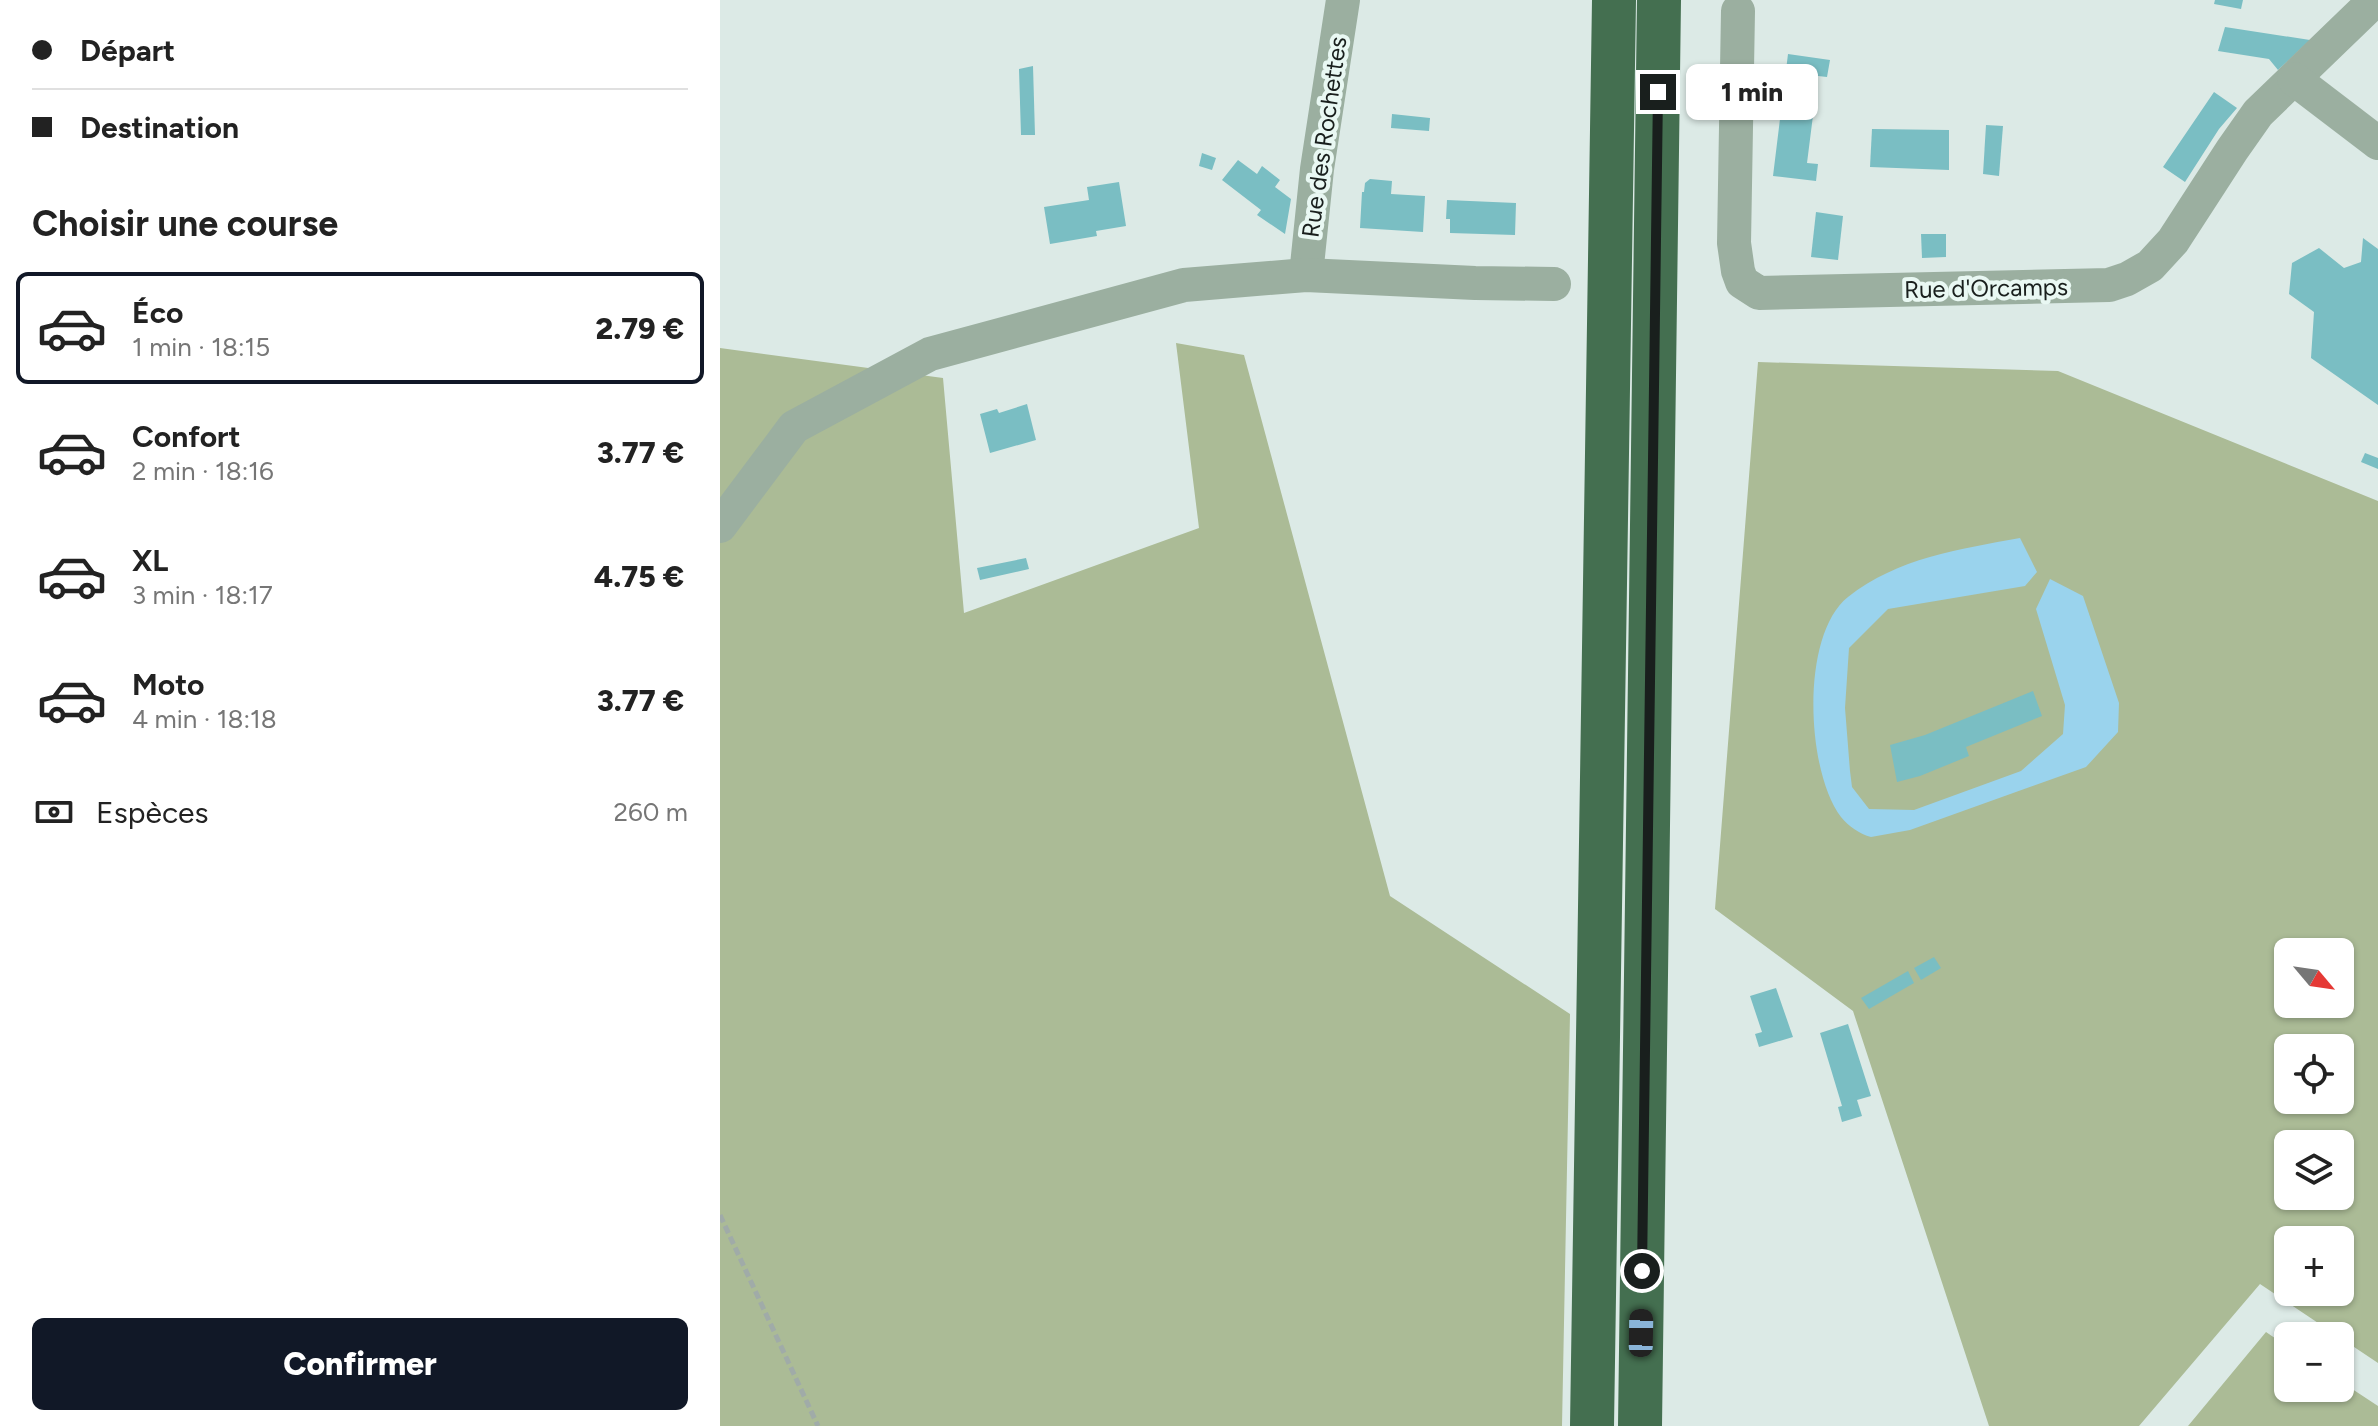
<!DOCTYPE html>
<html lang="fr">
<head>
<meta charset="utf-8">
<style>
	body { margin:0; font-family:Figtree,sans-serif; background:#f6f6f6; color:#222; height:100vh; display:flex; flex-direction:column; font-size:30px; white-space:nowrap }
	* { box-sizing:border-box; margin:0 }
	p { font-size:26px; color:#767676 }
	.icon { flex:none; width:44px; height:44px; fill:none; stroke:currentColor; stroke-width:2; stroke-linecap:round; stroke-linejoin:round }
	.map { position:relative; flex:1; overflow:hidden }
	.details { display:flex; flex-direction:column; background:#fff; width:720px }
	.details>* { flex:none }
	.banner { display:grid; align-content:center; height:176px; padding:0 32px; background:#fff }
	.needle { width:52px; rotate:119deg }
	.tools { position:absolute; left:1554px; top:938px; display:grid; gap:16px }
	.tools a { display:grid; place-items:center; width:80px; height:80px; border-radius:12px; background:#fff; box-shadow:0 2px 6px #0004; font-size:40px }
	.end { position:absolute; width:36px; height:36px; margin:-18px; border:10px solid #191f1d; background:#fff; box-shadow:0 0 0 4px #fff }
	.from { border-radius:50% }
	.bubble { position:absolute; height:56px; border-radius:12px; background:#fff; box-shadow:0 2px 6px #0004; font-size:26px; font-weight:800; line-height:56px; text-align:center }
	.car { position:absolute; width:24px; height:48px; margin:-24px -12px; border-radius:10px; box-shadow:0 0 6px 2px #0007; background:linear-gradient(#222 24%,#8ab4d8 0 40%,#222 0 76%,#8ab4d8 0 86%,#222 0) }
	.banner b { display:flex; align-items:center; gap:28px; height:76px; font-size:30px }
	.banner b+b { border-top:2px solid #e0e0e0 }
	.banner i { width:20px; height:20px; background:#222 }
	ul { padding:0; list-style:none }
	li { display:flex; align-items:center; gap:24px; height:112px; margin:0 16px 12px; padding:0 16px; border:4px solid transparent; border-radius:12px }
	li div { flex:1 }
	li b { display:block; font-size:30px }
	li em { font-style:normal; font-weight:800 }
	li.current { border-color:#111827 }
	li>.icon { width:72px; height:72px; stroke-width:1.5 }
	h2 { padding:0 32px; font-size:36px; line-height:96px }
	.pay { display:flex; align-items:center; gap:20px; height:88px; padding:0 32px; font-size:30px }
	.pay p { margin-inline-start:auto }
	.action { display:flex; gap:16px; margin-top:auto; padding:16px 32px }
	.action a { flex:1; height:92px; border-radius:12px; background:#111827; color:#fff; font-size:32px; font-weight:800; line-height:92px; text-align:center }
	main { display:flex; flex:1; min-height:0 }
	.map>svg:first-child { display:block }
	.green { fill:#abbb96; fill-rule:evenodd }
	.water { fill:#9ad3ed }
	.building { fill:#7abec3 }
	.lines { fill:none; stroke-linecap:round; stroke-linejoin:round }
	.path { stroke:#a0aba8; stroke-width:5; stroke-dasharray:8 4; stroke-linecap:butt }
	.minor { stroke:#9bafa0; stroke-width:34 }
	.highway { stroke:#446f50; stroke-width:44 }
	.route { stroke:#191f1d; stroke-width:10 }
	.labels { text-anchor:middle; dominant-baseline:central; stroke-width:8; stroke-linejoin:round; paint-order:stroke }
	.street-label { font-size:24px; fill:#191f1d; stroke:#e9f8f3 }
</style>
</head>
<body>
<main>
<section class="details">
<div class="banner">
<b><i class="from"></i>Départ</b>
<b><i></i>Destination</b>
</div>
<h2>Choisir une course</h2>
<ul>
<li class="current"><svg class="icon" aria-label="car" viewBox="0 0 24 24"><path d="M5 17H2v-5l4-1 3-4h7l3 4 3 1v5h-3M9 17h6M6 11h13"/><circle cx="7" cy="17" r="2"/><circle cx="17" cy="17" r="2"/></svg><div><b>Éco</b><p>1 min · 18:15</p></div><em>2.79 €</em></li>
<li><svg class="icon" aria-label="car" viewBox="0 0 24 24"><path d="M5 17H2v-5l4-1 3-4h7l3 4 3 1v5h-3M9 17h6M6 11h13"/><circle cx="7" cy="17" r="2"/><circle cx="17" cy="17" r="2"/></svg><div><b>Confort</b><p>2 min · 18:16</p></div><em>3.77 €</em></li>
<li><svg class="icon" aria-label="car" viewBox="0 0 24 24"><path d="M5 17H2v-5l4-1 3-4h7l3 4 3 1v5h-3M9 17h6M6 11h13"/><circle cx="7" cy="17" r="2"/><circle cx="17" cy="17" r="2"/></svg><div><b>XL</b><p>3 min · 18:17</p></div><em>4.75 €</em></li>
<li><svg class="icon" aria-label="car" viewBox="0 0 24 24"><path d="M5 17H2v-5l4-1 3-4h7l3 4 3 1v5h-3M9 17h6M6 11h13"/><circle cx="7" cy="17" r="2"/><circle cx="17" cy="17" r="2"/></svg><div><b>Moto</b><p>4 min · 18:18</p></div><em>3.77 €</em></li>
</ul>
<div class="pay"><svg class="icon" aria-label="cash" viewBox="0 0 24 24"><path d="M3 7h18v10H3z"/><circle cx="12" cy="12" r="2"/></svg>Espèces<p>260 m</p></div>
<div class="action"><a>Confirmer</a></div>
</section>
<div class="map">
<svg width="1658" height="1426" viewBox="0 0 1658 1426">
	<rect width="100%" height="100%" fill="#dceae6"/>
	<g class="green">
		<polygon points="456,343 524,355 670,896 850,1014 842,1426 0,1426 0,348 223,378 244,613 479,528"/>
		<path d="M1038 362 1338 371 1658 501V1363L1540 1284 1419 1426H1269L1133 1011 995 909ZM1568 952H1620V1004H1568ZM1568 1048H1620V1100H1568ZM1568 1144H1620V1196H1568ZM1568 1240H1620V1292H1568Z"/>
		<polygon points="1546,1332 1568,1347 1568,1388 1620,1388 1620,1381 1658,1406 1658,1426 1468,1426"/>
	</g>
	<path class="water" d="M1300 538 1317 572 1305 586 1168 609 1129 648 1125 708 1130 771 1132 787 1149 809 1194 810 1301 771 1343 734 1345 705 1316 609 1330 579 1363 596 1399 703 1398 732 1366 767 1190 830 1151 837C1140 834 1128 826 1121 817 1086 771 1080 635 1128 597 1177 558 1240 549 1300 538Z"/>
	<g class="building">
		<polygon points="1495,0 1523,0 1521,9 1494,4"/>
		<polygon points="1505,27 1590,40 1558,70 1549,59 1498,51"/>
		<polygon points="1068,54 1110,60 1107,77 1098,76 1087,163 1098,164 1096,181 1053,176"/>
		<polygon points="313,66 315,135 301,135 299,69"/>
		<polygon points="1494,92 1517,108 1499,129 1465,182 1443,167"/>
		<polygon points="672,114 710,118 709,131 671,128"/>
		<polygon points="1266,125 1283,126 1279,176 1263,174"/>
		<polygon points="1152,129 1229,130 1229,170 1150,167"/>
		<polygon points="482,153 496,158 492,170 479,166"/>
		<polygon points="518,160 537,174 542,166 560,180 555,187 571,199 565,234 537,215 541,210 502,180"/>
		<polygon points="650,179 672,181 671,194 705,196 703,232 640,228 642,192 644,192 645,183"/>
		<polygon points="399,182 406,226 376,231 377,236 330,244 324,207 369,200 367,187"/>
		<polygon points="727,200 796,203 795,235 730,233 730,219 726,219"/>
		<polygon points="1096,212 1123,216 1118,260 1091,257"/>
		<polygon points="1201,234 1226,234 1226,257 1202,258"/>
		<polygon points="1643,238 1658,249 1658,405 1591,358 1594,312 1569,294 1572,263 1599,248 1624,268 1641,262"/>
		<polygon points="307,404 316,440 270,453 260,414 277,409 279,413"/>
		<polygon points="1645,453 1658,458 1658,469 1641,462"/>
		<polygon points="306,558 309,569 260,580 257,568"/>
		<polygon points="1313,691 1322,716 1246,747 1249,756 1200,776 1177,782 1170,745 1205,735"/>
		<polygon points="1214,957 1221,968 1201,980 1194,968"/>
		<polygon points="1188,971 1194,983 1149,1009 1141,998"/>
		<polygon points="1056,988 1073,1037 1039,1047 1035,1034 1042,1032 1030,996"/>
		<polygon points="1128,1024 1151,1096 1137,1100 1142,1116 1122,1122 1118,1107 1122,1106 1100,1033"/>
	</g>
	<g class="lines">
		<polyline class="path" points="0,1215 98,1426"/>
		<g class="minor">
			<polyline points="1018,11 1014,243 1018,271 1022,282 1039,293 1389,285 1407,279 1430,266 1453,241 1512,150 1538,113 1655,0"/>
			<polyline points="1574,79 1658,143"/>
			<polyline points="586,275 597,169 623,0"/>
			<polyline points="0,526 74,427 210,354 464,285 586,275 755,283 834,284"/>
		</g>
		<g class="highway">
			<polyline points="872,1426 894,0"/>
			<polyline points="920,1426 939,0"/>
		</g>
	</g>
	<g class="lines">
		<polyline class="route" points="922,1271 938,92"/>
	</g>
	<g class="labels">
		<g class="street-label">
			<text transform="translate(604 137) rotate(-82)">Rue des Rochettes</text>
			<text transform="translate(1266 288) rotate(-1)">Rue d'Orcamps</text>
		</g>
	</g>
</svg>
<div class="tools">
<a><svg class="needle" viewBox="-14 -14 28 28"><path d="M0-13l5 13h-10z" fill="#e53935"/><path d="M0 13l5-13h-10z" fill="#767676"/></svg></a>
<a><svg class="icon" aria-label="locate" viewBox="0 0 24 24"><circle cx="12" cy="12" r="6"/><path d="M12 2v4M12 18v4M2 12h4M18 12h4"/></svg></a>
<a><svg class="icon" aria-label="layers" viewBox="0 0 24 24"><path d="M12 4l9 5-9 5-9-5zM3 14l9 5 9-5"/></svg></a>
<a>+</a>
<a>−</a>
</div>
<i class="end from" style="left:922px;top:1271px"></i>
<i class="end" style="left:938px;top:92px"></i>
<div class="bubble" style="left:966px;top:64px;width:132px">1 min</div>
<i class="car" style="left:921px;top:1333px;rotate:1deg"></i>
</div>
</main>
</body>
</html>
